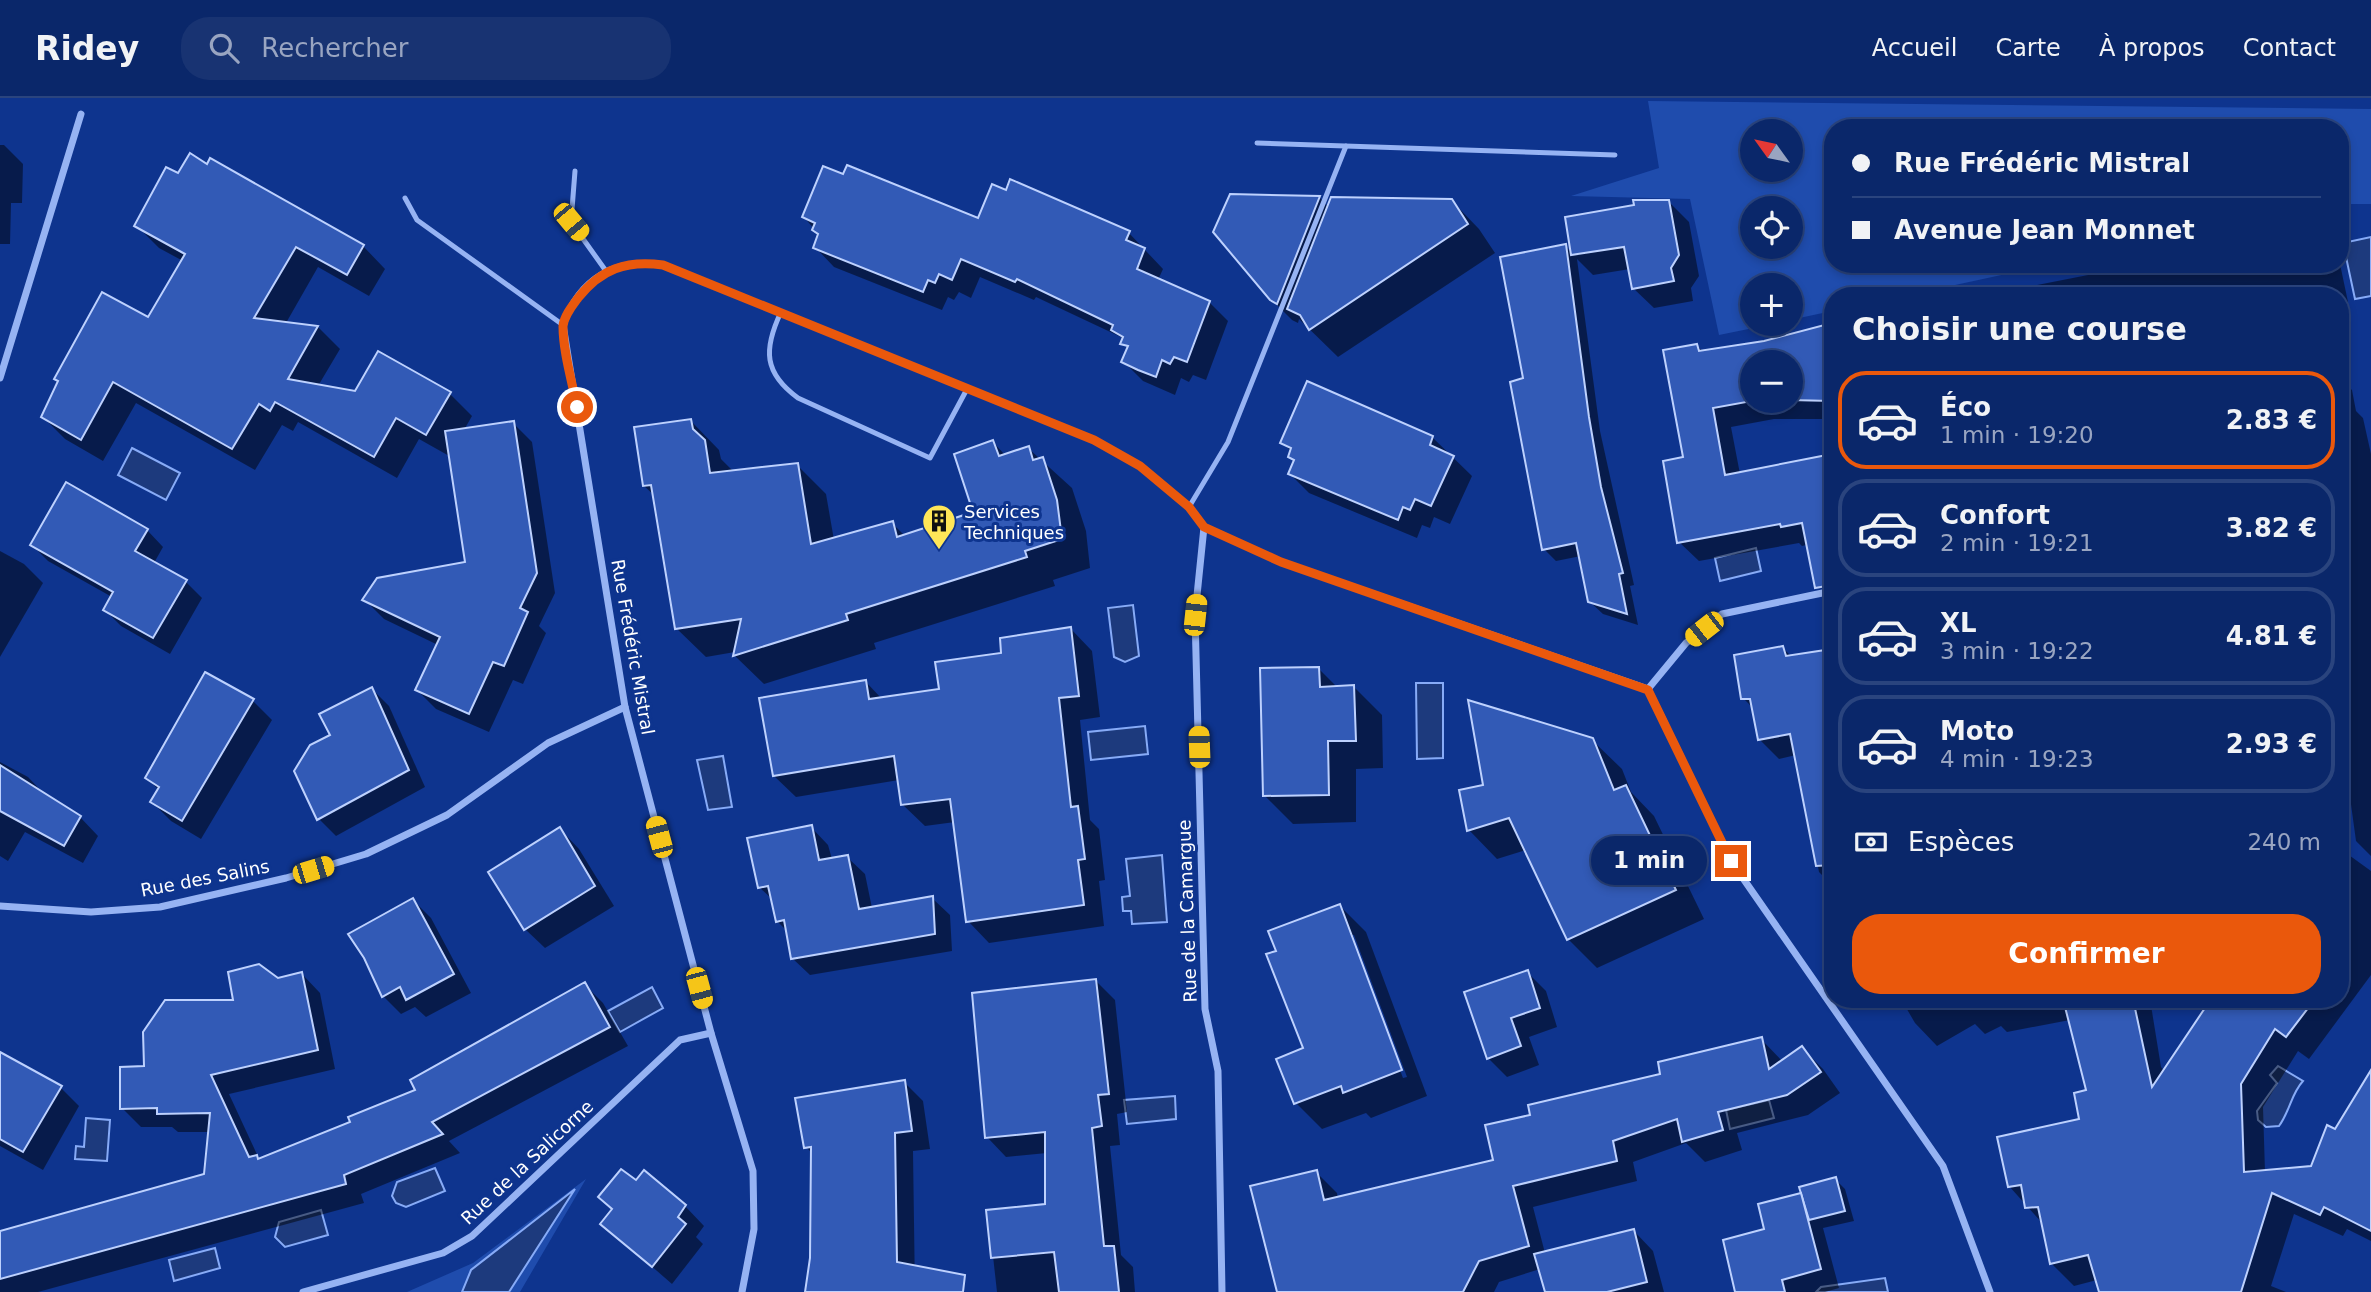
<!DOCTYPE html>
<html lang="fr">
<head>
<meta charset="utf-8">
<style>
	body { margin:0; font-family:"DejaVu Sans",sans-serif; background:#183372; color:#f1f3f6; height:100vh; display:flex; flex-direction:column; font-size:26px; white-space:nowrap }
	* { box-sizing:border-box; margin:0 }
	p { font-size:23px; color:#99a5c1 }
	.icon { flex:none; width:38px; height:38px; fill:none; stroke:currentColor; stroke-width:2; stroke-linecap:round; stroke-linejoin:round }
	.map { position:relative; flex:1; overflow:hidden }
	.panel { position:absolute; left:1824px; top:189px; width:525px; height:721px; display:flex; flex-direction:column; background:#0a276a; border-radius:28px; box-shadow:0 4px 10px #0003,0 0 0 2px #2a447e }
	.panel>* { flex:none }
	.hud { position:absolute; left:1824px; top:21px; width:525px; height:154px; border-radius:28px; box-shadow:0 4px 10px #0003,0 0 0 2px #2a447e; display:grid; align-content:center; height:154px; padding:0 28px; background:#0a276a }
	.needle { width:46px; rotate:303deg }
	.tools { position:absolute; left:1740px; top:21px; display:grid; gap:14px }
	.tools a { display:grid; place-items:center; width:63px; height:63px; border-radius:50%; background:#0a276a; box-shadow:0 4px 10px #0003,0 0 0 2px #2a447e; font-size:35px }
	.end { position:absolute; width:32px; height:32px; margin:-16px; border:9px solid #ea580c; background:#fff; box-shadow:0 0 0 4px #fff }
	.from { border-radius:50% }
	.bubble { position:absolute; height:49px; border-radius:24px; background:#0a276a; box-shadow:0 4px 10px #0003,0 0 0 2px #2a447e; font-size:23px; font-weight:600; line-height:49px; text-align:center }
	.car { position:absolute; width:21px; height:42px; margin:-21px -10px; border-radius:9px; box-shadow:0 0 5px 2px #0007; background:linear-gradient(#f5c518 24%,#345 0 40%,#f5c518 0 76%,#345 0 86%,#f5c518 0) }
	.hud b { display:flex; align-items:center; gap:24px; height:66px; font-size:26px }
	.hud b+b { border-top:2px solid #2a447e }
	.hud i { width:18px; height:18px; background:#f1f3f6 }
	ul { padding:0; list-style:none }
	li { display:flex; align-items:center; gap:21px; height:98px; margin:0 14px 10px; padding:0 14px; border:4px solid #2a447e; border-radius:28px }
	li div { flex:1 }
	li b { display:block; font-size:26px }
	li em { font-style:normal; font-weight:600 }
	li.on { border-color:#ea580c }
	li>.icon { width:63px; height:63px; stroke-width:1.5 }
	h2 { padding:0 28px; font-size:32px; line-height:84px }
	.pay { display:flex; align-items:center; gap:18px; height:77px; padding:0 28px; font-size:26px }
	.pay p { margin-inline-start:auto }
	.button { display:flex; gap:14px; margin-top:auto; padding:14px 28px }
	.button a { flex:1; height:80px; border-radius:28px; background:#ea580c; color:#fff; font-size:28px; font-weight:600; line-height:80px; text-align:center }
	header { display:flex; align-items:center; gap:42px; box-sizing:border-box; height:98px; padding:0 35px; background:#0a276a; border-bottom:2px solid #2a447e }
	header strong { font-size:33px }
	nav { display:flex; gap:38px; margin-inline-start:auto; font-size:24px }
	.search { width:490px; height:63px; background:#183372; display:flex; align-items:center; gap:18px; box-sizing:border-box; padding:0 24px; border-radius:28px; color:#99a5c1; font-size:26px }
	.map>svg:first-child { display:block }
	.green { fill:#1f4cad; fill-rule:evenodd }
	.water { fill:#1d3a7d; stroke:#87abf7; stroke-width:2 }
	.shadow { fill:#0007; fill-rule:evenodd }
	.building { fill:#325ab6; stroke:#bdd1fe; stroke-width:2 }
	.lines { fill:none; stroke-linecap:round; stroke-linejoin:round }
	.lane { stroke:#96b3f3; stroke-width:5 }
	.street { stroke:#96b3f3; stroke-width:7 }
	.route { stroke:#ea580c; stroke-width:9 }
	.labels { text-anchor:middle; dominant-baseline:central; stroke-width:6; stroke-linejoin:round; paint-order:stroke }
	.poi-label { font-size:18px; fill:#fff; stroke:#0e348e; text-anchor:start }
	.street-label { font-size:18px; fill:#fff; stroke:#0e348e }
</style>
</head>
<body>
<header>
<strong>Ridey</strong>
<div class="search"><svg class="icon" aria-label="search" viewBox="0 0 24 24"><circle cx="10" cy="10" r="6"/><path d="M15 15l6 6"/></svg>Rechercher</div>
<nav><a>Accueil</a><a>Carte</a><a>À propos</a><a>Contact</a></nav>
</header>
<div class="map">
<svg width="2371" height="1194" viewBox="0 0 2371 1194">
	<rect width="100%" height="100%" fill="#0e348e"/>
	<g class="green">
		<path d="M1648 3 2371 11V106H2340V30H1832V166H2052L1904 198H1832V213L1790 222V187H1752V226H1773L1719 237 1690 101 1571 98 1659 70ZM1752 33H1790V72H1752ZM1752 110H1790V149H1752Z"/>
		<polygon points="586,1081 520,1194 407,1194 473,1165"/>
	</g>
	<g class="water">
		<polygon points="2371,139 2371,198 2355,201 2343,145"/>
		<polygon points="132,350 180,375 166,402 118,377"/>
		<polygon points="1756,450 1761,473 1720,483 1715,460"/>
		<polygon points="1133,507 1139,558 1125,564 1114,559 1108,510"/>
		<polygon points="1416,585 1443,585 1443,660 1417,661"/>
		<polygon points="1145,628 1148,656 1091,662 1088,634"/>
		<polygon points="723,658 732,709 708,712 697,662"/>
		<polygon points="1162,757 1167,824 1132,826 1131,813 1123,813 1122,799 1130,798 1126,761"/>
		<polygon points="652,889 663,910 620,934 608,913"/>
		<path d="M2278 968 2303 983C2291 996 2290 1013 2279 1028L2266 1029 2258 1022 2257 1013 2277 985 2270 977Z"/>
		<polygon points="1175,998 1176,1021 1127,1026 1124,1002"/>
		<polygon points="1769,1002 1774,1020 1730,1031 1726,1012"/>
		<polygon points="86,1020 110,1022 107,1063 75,1061 76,1048 84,1049"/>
		<polygon points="435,1070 445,1093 406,1109 396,1105 392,1098 397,1084"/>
		<polygon points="575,1091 509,1194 462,1194 471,1172"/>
		<polygon points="321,1112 328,1137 285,1149 275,1139 279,1124"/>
		<polygon points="215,1150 220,1170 174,1183 169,1162"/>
		<polygon points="1885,1180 1888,1194 1816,1194 1821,1189"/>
	</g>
	<g class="shadow">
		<polygon points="0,47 4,47 23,66 22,105 11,105 10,146 0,146"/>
		<polygon points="1231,98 1320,100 1329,110 1451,102 1479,131 1495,155 1338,259 1299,221 1298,225 1292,222 1271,201"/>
		<polygon points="1668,103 1689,124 1699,178 1691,190 1693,203 1654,210 1633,190 1630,171 1593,177 1577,161 1600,333 1634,487 1630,488 1638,527 1603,516 1590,504 1581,458 1556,463 1544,451 1525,282 1565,148 1573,156"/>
		<polygon points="804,119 979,123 1129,135 1163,171 1158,182 1209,204 1228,223 1206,282 1193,277 1189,284 1181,280 1175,297 1143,283 1124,264 1129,252 1121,239 1036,199 1034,202 980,179 971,200 959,194 954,202 948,199 942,212 834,169 815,149 820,138"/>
		<polygon points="137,128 363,148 385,171 369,198 318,169 286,225 318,229 340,251 318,288 356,295 378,256 450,296 472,318 464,332 513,325 532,344 555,495 539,528 546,535 523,586 513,582 489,634 436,611 417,592 438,547 384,521 365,502 467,466 451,359 419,341 397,380 298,324 293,333 282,327 255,372 136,305 103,363 65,341 43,319 149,222 183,163 159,150"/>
		<polygon points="2144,166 2340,166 2348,204 2340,206 2340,198 1982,198"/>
		<path d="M1832 226V321H1774L1731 329 1740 376 1832 358V455L1826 456 1815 445 1802 448 1799 445 1699 463 1679 444 1697 248 1704 254 1764 244ZM1752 264H1790V303H1752Z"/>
		<polygon points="2340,280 2352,292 2356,313 2363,320 2371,356 2371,758 2356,743 2340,626"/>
		<polygon points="690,322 719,352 721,361 734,374 797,367 826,396 834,442 892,425 905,438 975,415 993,344 1005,357 1028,350 1072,390 1086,433 1090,470 1053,482 1055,488 874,545 876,551 764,586 735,558 735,554 706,559 676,530 655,398 644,388"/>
		<polygon points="1432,339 1472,378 1450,426 1434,419 1430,430 1422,427 1417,440 1309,395 1290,376 1295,364 1290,359 1292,354 1282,344"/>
		<polygon points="147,432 163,449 154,465 186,484 202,500 170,556 121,528 105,512 112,499 48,463 32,447"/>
		<polygon points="0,453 24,466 43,485 0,559"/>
		<polygon points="1071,531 1092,553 1100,619 1080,622 1090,722 1099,731 1105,782 1099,783 1104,828 989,845 968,823 955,724 925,728 903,707 899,682 796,699 774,678 866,584 882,601 941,592 1003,556"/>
		<polygon points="1783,550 1792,559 1832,552 1832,787 1819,774 1796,657 1779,661 1759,641 1754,611 1743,600"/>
		<polygon points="1319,571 1338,590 1354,589 1382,617 1383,670 1356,671 1356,724 1293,726 1265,698"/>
		<polygon points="206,576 253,603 272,622 201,741 171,723 152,704 159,692 147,680"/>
		<polygon points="372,591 389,608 425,689 336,738 319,721 332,638"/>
		<polygon points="1592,642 1622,671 1631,694 1654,718 1704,821 1597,870 1568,841 1526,752 1497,761 1469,732"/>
		<polygon points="0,664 28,679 47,699 80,719 98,738 83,765 25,734 8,763 0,758"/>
		<polygon points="811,729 828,747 832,761 847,759 865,776 872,810 932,800 950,817 952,853 810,877 792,860 788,834 777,823 773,802 759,789"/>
		<polygon points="560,731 579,751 614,808 545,850 525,831"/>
		<polygon points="2342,752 2371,773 2371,877 2309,961 2298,953 2263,1009 2265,1074 2312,1069 2335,1033 2371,996 2371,1143 2347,1131 2343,1138 2294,1116 2271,1188 2286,1194 2101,1194 2097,1182 2074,1188 2051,1165 2043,1126 2009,1088 2081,1023 2088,994 2070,922 2007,934 2001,928 1985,936 1975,926 1937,948 1915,925 1901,901 2150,901 2161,969 2165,974 2214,901 2340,901"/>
		<polygon points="413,802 431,820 471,895 426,919 415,909 401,916 383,898"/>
		<path d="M1340 808 1366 834 1427 998 1371 1020 1366 1015 1322 1031 1296 1005 1305 951 1278 854ZM1350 837H1354L1407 979 1403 980Z"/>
		<polygon points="1527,874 1546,893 1557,929 1529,939 1539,967 1507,979 1488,960"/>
		<polygon points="302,876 320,895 335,971 229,996 260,1063 352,1024 417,993 584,886 603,905 628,948 449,1043 460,1055 361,1096 364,1105 38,1194 0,1194 0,1134 206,1077 210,1034 178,1034 172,1029 141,1029 122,1010 146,970 236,904 277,882"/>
		<polygon points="1096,883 1115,902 1127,1014 1117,1016 1120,1047 1110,1048 1121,1157 1133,1169 1135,1194 997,1194 988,1113 1046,1107 1047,1055 1006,1059 987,1039"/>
		<polygon points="1761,941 1783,964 1802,950 1823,971 1840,995 1808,1017 1737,1035 1742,1052 1705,1064 1686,1045 1633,1064 1637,1083 1533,1109 1545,1155 1634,1133 1653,1153 1664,1194 1546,1194 1540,1171 1499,1184 1494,1194 1278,1194 1316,1074 1337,1095 1338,1101 1495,1063 1533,1018"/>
		<polygon points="0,956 60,989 79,1008 43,1072 0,1048"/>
		<polygon points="904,984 923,1003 930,1051 913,1053 915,1194 806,1194 811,1161 813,1056 806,1049"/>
		<polygon points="1835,1081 1845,1091 1854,1123 1823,1130 1839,1190 1825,1194 1737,1194 1766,1133 1800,1097"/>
		<polygon points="637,1085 685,1108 704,1128 696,1139 703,1146 672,1186 603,1126"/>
	</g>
	<g class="building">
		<polygon points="190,55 207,66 210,60 364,147 347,177 296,149 254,220 318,228 288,281 355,293 378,253 451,294 426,337 396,320 374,359 275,304 270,313 259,306 232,351 113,284 81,342 41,319 58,283 54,281 102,194 148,219 185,156 134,128 166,69 178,75"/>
		<polygon points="847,67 978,120 992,86 1006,92 1010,81 1130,133 1126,142 1145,150 1137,171 1210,203 1187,264 1174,259 1170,266 1162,262 1156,279 1138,272 1121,264 1128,248 1120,246 1123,239 1111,232 1113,227 1017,181 1015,184 961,161 952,182 939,176 935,185 928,182 923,194 813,150 818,136 812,132 815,125 802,119 823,68 843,76"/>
		<polygon points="1230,96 1320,98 1277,206 1270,202 1213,134"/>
		<polygon points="1331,99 1452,101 1468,126 1309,232 1300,217 1287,211"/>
		<polygon points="1633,102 1669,102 1679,157 1671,170 1674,183 1632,191 1624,149 1571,157 1565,119 1634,107"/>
		<polygon points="1566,146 1589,319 1601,389 1623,475 1619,476 1627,516 1588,504 1576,445 1542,452 1510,284 1523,280 1500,159"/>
		<polygon points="1832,225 1832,303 1790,302 1790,264 1752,264 1752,303 1713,310 1725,377 1832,356 1832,487 1815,490 1802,425 1781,429 1780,426 1677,445 1663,363 1683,359 1663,252 1697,246 1699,253 1764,243"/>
		<polygon points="1307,283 1433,338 1430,347 1454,358 1431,408 1415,401 1410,412 1403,409 1398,422 1288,376 1294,362 1288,359 1291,350 1280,345"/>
		<polygon points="691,321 693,331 705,342 710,375 798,365 811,446 893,423 897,439 973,414 954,356 993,342 999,358 1029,348 1033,362 1043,359 1057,402 1062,441 1025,453 1027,459 846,516 848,522 733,558 741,521 675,531 651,387 643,388 634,329"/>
		<polygon points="514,323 537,475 520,510 528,514 504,568 493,564 469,616 415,592 440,539 362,502 377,480 465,464 445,333"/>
		<polygon points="66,384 148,431 135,453 187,482 153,540 103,512 113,494 30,447"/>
		<polygon points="1071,529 1079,598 1059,600 1071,709 1078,708 1085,761 1078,762 1084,807 966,824 950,701 901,707 894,658 773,678 759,600 866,582 869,601 939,591 935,564 1001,555 1000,540"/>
		<polygon points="1783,548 1786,558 1832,551 1832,767 1816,768 1790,636 1758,642 1750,601 1741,601 1734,557"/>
		<polygon points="1319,569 1320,589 1354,587 1356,643 1328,643 1329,697 1263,698 1260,570"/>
		<polygon points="205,574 254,601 182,723 150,704 159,689 145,680"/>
		<polygon points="372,589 409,672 317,722 294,673 310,647 330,637 319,616"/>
		<polygon points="1468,602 1593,640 1614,692 1626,687 1676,792 1567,842 1509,720 1467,733 1459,692 1483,687"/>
		<polygon points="0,667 81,718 64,748 0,713"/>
		<polygon points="812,727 819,762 848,757 859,811 933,798 935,836 791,861 784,822 776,824 768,788 758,790 747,740"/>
		<polygon points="560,729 595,788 524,832 488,774"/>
		<polygon points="413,800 454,876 406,902 400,889 382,899 364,860 348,836"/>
		<polygon points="1340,806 1402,972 1343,995 1341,988 1294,1006 1276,961 1303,950 1266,856 1276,853 1268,833"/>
		<polygon points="259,866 278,880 302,874 318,952 211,977 249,1059 257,1057 258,1061 350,1024 348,1019 415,992 410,982 585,884 610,929 432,1024 443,1036 344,1077 346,1086 0,1181 0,1133 204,1076 210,1015 157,1016 157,1010 120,1011 120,969 144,968 143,934 165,902 233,902 228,874"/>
		<polygon points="1528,872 1540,910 1511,920 1521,948 1487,961 1464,894"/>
		<polygon points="1096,881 1109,996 1098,997 1102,1028 1092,1030 1104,1148 1114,1148 1119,1194 1059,1194 1054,1154 991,1160 986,1112 1045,1106 1045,1034 985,1040 972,895"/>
		<polygon points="2063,901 2133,901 2152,989 2211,901 2315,901 2286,939 2275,931 2241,986 2244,1074 2311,1068 2327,1027 2335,1031 2371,972 2371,1133 2324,1109 2320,1117 2272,1095 2241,1194 2099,1194 2088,1157 2050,1166 2038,1109 2025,1110 2021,1087 2008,1089 1997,1039 2079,1021 2074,995 2086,992"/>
		<polygon points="1762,939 1769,971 1802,948 1821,974 1787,997 1718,1014 1723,1032 1682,1044 1677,1021 1613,1043 1617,1063 1513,1088 1529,1148 1479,1163 1463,1194 1277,1194 1250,1088 1317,1072 1324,1102 1493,1062 1485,1027 1530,1017 1528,1007 1660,976 1658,964"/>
		<polygon points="0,954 62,988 23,1054 0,1041"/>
		<polygon points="905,982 912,1033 895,1035 897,1164 965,1177 963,1194 805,1194 810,1160 811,1049 804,1050 795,1000"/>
		<polygon points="621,1071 636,1082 644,1072 686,1107 678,1119 686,1126 652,1169 600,1126 612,1111 598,1099"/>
		<polygon points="1836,1079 1845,1113 1809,1122 1799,1089"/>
		<polygon points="1801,1095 1821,1171 1782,1182 1785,1194 1735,1194 1723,1142 1764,1131 1758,1106"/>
		<polygon points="1634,1131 1647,1184 1607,1194 1545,1194 1534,1156"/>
	</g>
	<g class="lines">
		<g class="lane">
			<polyline points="1257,45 1615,57"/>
			<polyline points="575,73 571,124 606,173"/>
			<polyline points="405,100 417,122 563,227"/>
			<path d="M781 214C763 252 764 275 798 300L930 360 967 291"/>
			<polyline points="1189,409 1228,344 1346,48"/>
		</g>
		<g class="street">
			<polyline points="0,280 81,16"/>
			<polyline points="1204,429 1195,517 1205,911 1218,973 1222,1194"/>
			<polyline points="1648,591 1686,545 1722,516 1832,493"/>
			<polyline points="0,808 91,814 160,809 286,780 366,756 447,717 548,645 625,609"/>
			<polyline points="303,1194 443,1155 472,1138 680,942 711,935"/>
			<path d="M742 1194 754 1131 753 1073 711 935 625 609 563 227C580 180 615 160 663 167L1094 342 1140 368 1189 409 1204 429 1281 464 1648 591 1731 763 1943 1068 1990 1194"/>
		</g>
	</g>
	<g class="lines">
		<path class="route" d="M577 309C572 283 563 254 563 228 564 218 572 208 578 200 601 171 626 162 663 167L1094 342 1140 368 1189 409 1204 429 1281 464 1648 592 1731 763"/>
	</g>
	<defs>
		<g id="building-pin" transform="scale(1.75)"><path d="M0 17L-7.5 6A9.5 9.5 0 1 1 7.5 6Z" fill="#ffe658" stroke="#0e348e"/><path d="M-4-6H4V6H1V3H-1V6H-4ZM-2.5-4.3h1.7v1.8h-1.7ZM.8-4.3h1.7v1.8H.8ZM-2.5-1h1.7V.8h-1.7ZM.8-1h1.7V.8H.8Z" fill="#111"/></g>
	</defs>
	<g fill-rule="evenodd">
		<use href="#building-pin" x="939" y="423"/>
	</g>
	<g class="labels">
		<g class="poi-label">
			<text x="964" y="413">Services<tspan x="964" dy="21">Techniques</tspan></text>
		</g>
		<g class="street-label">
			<text transform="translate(633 549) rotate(80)">Rue Frédéric Mistral</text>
			<text transform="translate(205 780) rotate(-11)">Rue des Salins</text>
			<text transform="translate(1187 813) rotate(-92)">Rue de la Camargue</text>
			<text transform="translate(527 1064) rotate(-43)">Rue de la Salicorne</text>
		</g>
	</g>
</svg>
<div class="tools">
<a><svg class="needle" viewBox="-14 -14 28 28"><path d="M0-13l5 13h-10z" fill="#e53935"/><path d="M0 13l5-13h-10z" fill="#99a5c1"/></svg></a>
<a><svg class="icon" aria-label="locate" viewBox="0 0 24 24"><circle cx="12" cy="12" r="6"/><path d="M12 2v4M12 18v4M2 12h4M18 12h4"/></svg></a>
<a>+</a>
<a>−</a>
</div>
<i class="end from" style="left:577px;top:309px"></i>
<i class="end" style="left:1731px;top:763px"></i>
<div class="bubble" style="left:1591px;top:738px;width:116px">1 min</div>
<i class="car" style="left:571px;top:124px;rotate:140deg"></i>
<i class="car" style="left:1195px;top:517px;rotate:6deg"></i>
<i class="car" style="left:1704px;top:531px;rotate:232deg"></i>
<i class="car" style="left:1199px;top:649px;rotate:358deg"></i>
<i class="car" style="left:659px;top:739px;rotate:345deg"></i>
<i class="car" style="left:313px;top:772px;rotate:73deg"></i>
<i class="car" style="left:699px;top:890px;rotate:165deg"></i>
<div class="hud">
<b><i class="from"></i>Rue Frédéric Mistral</b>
<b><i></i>Avenue Jean Monnet</b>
</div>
<section class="panel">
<h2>Choisir une course</h2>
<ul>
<li class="on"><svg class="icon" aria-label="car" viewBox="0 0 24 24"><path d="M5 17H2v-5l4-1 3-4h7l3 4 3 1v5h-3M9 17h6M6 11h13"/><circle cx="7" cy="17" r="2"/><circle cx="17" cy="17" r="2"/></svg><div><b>Éco</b><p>1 min · 19:20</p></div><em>2.83 €</em></li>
<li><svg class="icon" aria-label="car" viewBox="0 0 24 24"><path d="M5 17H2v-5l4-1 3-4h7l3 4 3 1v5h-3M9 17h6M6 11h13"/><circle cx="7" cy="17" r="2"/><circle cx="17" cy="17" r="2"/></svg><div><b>Confort</b><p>2 min · 19:21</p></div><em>3.82 €</em></li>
<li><svg class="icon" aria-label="car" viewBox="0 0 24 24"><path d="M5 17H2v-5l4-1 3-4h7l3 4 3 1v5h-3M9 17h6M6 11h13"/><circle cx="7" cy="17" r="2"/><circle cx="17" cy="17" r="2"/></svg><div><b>XL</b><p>3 min · 19:22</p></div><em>4.81 €</em></li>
<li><svg class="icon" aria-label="car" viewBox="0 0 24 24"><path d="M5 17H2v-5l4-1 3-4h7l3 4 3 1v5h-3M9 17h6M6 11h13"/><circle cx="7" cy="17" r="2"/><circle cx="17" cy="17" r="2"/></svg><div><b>Moto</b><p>4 min · 19:23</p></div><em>2.93 €</em></li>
</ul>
<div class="pay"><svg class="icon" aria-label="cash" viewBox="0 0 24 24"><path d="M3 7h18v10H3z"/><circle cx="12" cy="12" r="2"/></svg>Espèces<p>240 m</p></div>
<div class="button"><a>Confirmer</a></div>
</section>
</div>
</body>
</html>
